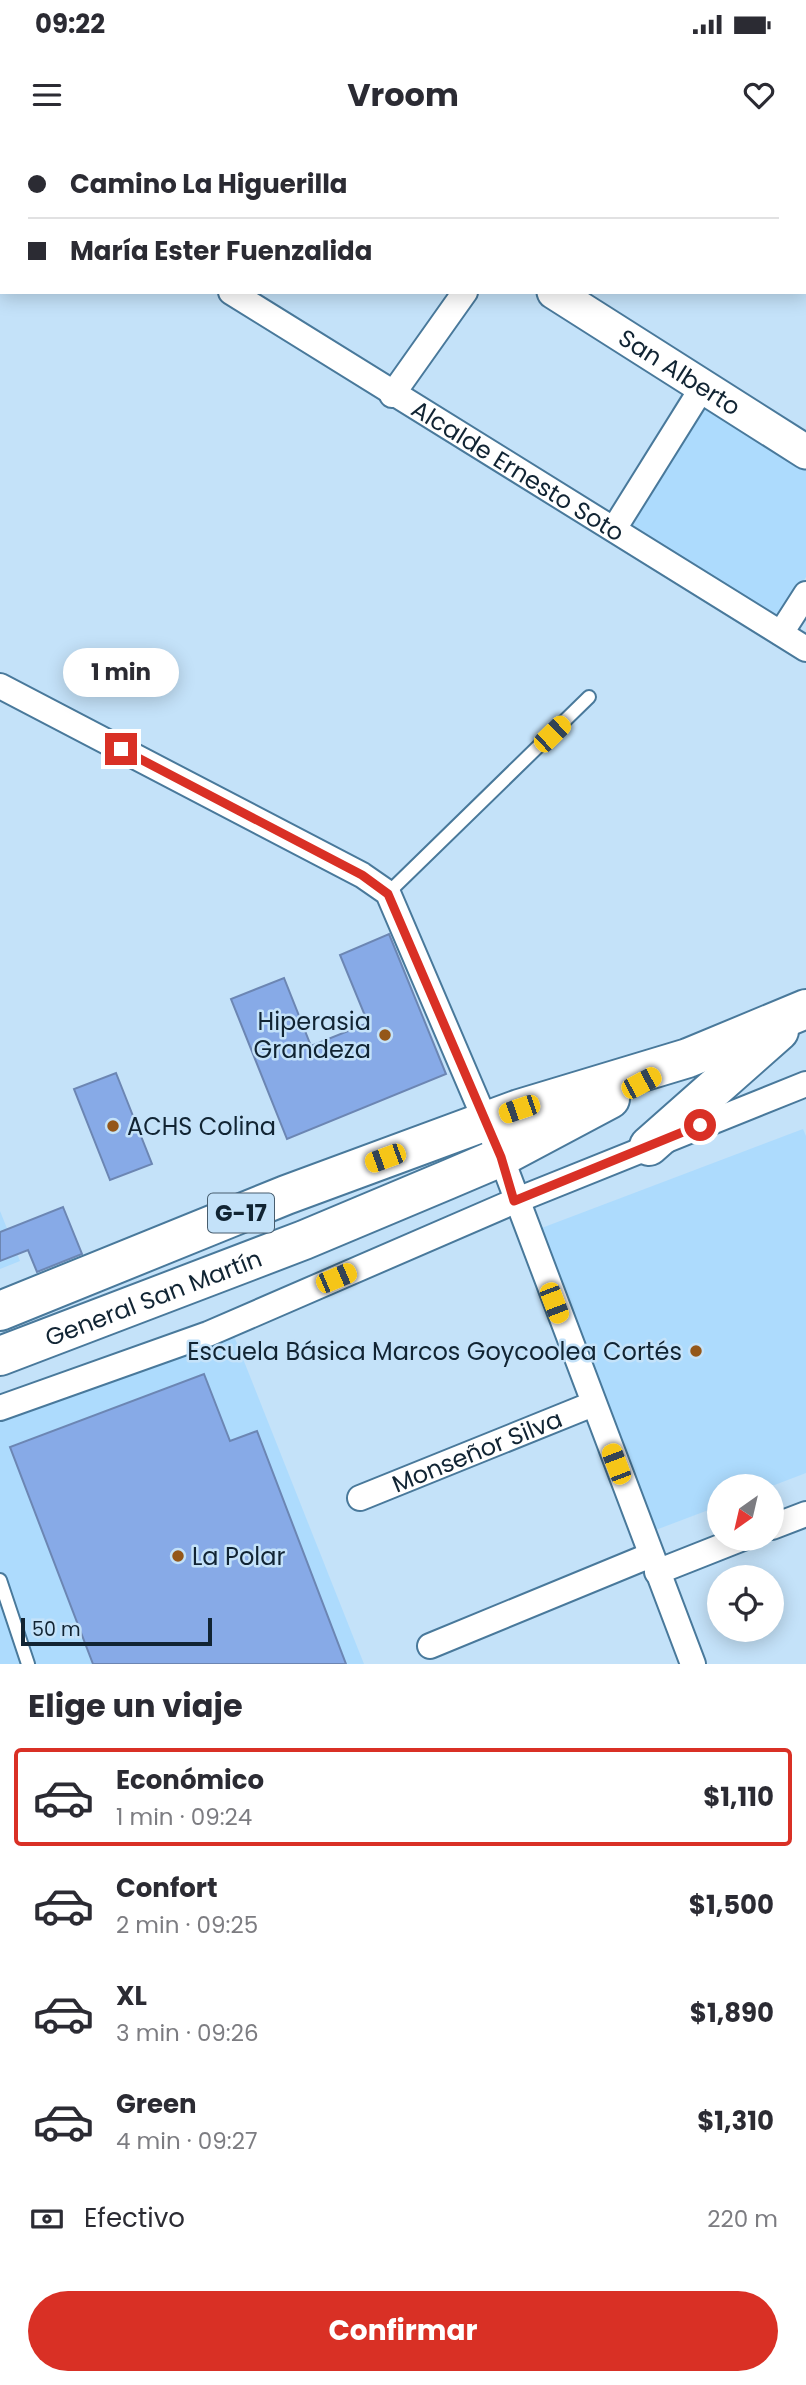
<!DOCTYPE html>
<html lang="es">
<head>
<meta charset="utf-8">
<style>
	body { margin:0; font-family:Poppins,sans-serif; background:#f2f2f3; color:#2b2b33; height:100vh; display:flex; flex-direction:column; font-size:26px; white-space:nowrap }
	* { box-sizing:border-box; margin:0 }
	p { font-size:23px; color:#7c7c81 }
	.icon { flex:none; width:38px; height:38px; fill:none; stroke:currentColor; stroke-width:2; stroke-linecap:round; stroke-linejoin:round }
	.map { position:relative; height:1524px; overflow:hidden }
	.side { display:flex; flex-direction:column; background:#fff; flex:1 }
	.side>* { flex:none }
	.guide { position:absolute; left:0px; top:0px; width:807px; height:154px; box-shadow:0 4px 18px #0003; display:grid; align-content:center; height:154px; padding:0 28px; background:#fff }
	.needle { width:46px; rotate:214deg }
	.fabs { position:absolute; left:707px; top:1334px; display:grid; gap:14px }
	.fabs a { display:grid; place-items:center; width:77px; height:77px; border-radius:50%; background:#fff; box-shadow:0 4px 18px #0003; font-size:35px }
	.scale { position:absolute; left:21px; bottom:18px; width:191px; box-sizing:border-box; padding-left:7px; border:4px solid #112433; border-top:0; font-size:19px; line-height:24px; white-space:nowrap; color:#112433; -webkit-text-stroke:5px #c4e2f9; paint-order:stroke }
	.end { position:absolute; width:32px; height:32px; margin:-16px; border:9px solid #d93025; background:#fff; box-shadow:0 0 0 4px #fff }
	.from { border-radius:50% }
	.bubble { position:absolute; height:49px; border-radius:24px; background:#fff; box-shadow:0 4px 18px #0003; font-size:23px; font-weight:700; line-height:49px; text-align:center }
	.car { position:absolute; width:21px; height:42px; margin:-21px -10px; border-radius:9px; box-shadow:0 0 5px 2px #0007; background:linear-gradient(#f5c518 24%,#345 0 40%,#f5c518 0 76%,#345 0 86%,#f5c518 0) }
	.guide b { display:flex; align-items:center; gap:24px; height:66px; font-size:26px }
	.guide b+b { border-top:2px solid #e1e1e2 }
	.guide i { width:18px; height:18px; background:#2b2b33 }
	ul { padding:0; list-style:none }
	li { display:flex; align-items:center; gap:21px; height:98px; margin:0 14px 10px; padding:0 14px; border:4px solid transparent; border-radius:7px }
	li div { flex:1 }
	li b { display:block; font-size:26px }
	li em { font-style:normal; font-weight:700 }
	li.selected { border-color:#d93025 }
	li>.icon { width:63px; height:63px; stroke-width:1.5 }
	h2 { padding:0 28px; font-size:32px; line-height:84px }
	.pay { display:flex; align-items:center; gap:18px; height:77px; padding:0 28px; font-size:26px }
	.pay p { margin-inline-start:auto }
	.cta { display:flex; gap:14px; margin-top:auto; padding:14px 28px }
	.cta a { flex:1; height:80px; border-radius:42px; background:#d93025; color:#fff; font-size:28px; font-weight:700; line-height:80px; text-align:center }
	.status { display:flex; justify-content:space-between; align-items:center; height:49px; padding:0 35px; background:#fff; direction:ltr }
	.status svg { height:19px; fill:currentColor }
	header { display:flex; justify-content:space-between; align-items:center; height:91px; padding:0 28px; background:#fff; font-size:32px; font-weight:700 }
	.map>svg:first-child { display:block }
	.built { fill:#addbfd }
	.building { fill:#87aae7; stroke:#6c86b3; stroke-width:2 }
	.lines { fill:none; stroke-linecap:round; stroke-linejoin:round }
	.lane-casing { stroke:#49799b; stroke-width:16 }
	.street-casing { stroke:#49799b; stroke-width:28 }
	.secondary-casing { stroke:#49799b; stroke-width:37 }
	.primary-casing { stroke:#49799b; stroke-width:42 }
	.lane { stroke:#fff; stroke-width:12 }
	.street { stroke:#fff; stroke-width:24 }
	.secondary { stroke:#fff; stroke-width:33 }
	.primary { stroke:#fff; stroke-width:38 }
	.route { stroke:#d93025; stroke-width:9 }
	.poi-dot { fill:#945719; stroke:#c4e2f9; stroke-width:2.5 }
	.labels { text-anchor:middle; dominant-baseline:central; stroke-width:5; stroke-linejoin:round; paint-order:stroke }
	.shield { fill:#c4e2f9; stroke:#475d6e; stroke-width:2 }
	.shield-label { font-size:23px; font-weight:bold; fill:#112433 }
	.street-label { font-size:24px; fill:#112433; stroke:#c4e2f9 }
	.poi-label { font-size:24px; fill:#112433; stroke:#c4e2f9; text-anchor:end }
</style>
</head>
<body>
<div class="status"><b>09:22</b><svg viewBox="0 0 49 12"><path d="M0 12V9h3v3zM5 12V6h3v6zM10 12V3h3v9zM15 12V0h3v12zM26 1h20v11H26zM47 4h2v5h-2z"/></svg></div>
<header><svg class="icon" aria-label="menu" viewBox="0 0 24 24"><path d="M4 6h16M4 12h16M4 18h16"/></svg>Vroom<svg class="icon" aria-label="heart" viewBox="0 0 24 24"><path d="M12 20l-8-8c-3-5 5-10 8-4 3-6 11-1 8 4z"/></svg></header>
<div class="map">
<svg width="806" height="1524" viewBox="0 0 806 1524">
	<rect width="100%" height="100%" fill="#c4e2f9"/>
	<g class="built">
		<polygon points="706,262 806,326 806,437 777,483 627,387"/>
		<polygon points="803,989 806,996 806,1333 772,1346 719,1346 719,1366 653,1391 539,1089"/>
		<polygon points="0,1071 20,1121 0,1129"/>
		<polygon points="230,1186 364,1524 0,1524 0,1276"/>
	</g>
	<g class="building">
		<polygon points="389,794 446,934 287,999 231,859 284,838 311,906 368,883 340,815"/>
		<polygon points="116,933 152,1024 110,1040 74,949"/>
		<polygon points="63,1067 82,1114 37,1132 28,1110 0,1121 0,1092"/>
		<polygon points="204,1234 230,1301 257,1291 346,1524 93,1524 10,1307"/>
	</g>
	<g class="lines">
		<g class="lane-casing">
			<g id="lane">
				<polyline points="388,753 589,557"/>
				<polyline points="0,1440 28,1524"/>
			</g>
		</g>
		<g class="street-casing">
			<g id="street">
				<polyline points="686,0 689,2"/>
				<polyline points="226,2 227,0"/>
				<polyline points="0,8 2,9"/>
				<polyline points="805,78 806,79"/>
				<path id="s1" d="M231 152 806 509"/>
				<polyline points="392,255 465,152"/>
				<polyline points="614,389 702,248"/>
				<polyline points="781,493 806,454"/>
				<polyline points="0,546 362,735 388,753 501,1017 693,1524"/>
				<polyline points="0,1268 208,1194 515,1061 806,944"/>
				<path id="s2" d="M360 1358 593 1264"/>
				<polyline points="772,1387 806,1374"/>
				<polyline points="657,1432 743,1398"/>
				<polyline points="430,1506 651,1415"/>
			</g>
		</g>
		<g class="secondary-casing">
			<g id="secondary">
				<polyline points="320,0 322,2"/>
				<path id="s3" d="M554 152 806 312"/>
			</g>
		</g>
		<g class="primary-casing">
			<g id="primary">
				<polyline points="649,1006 779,891"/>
				<polyline points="0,1171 286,1055 519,969 688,918 806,869"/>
				<path id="s4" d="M0 1216 304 1100 447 1040 501 1017 610 959"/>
			</g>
		</g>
		<use href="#lane" class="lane"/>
		<use href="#street" class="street"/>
		<use href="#secondary" class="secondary"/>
		<use href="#primary" class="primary"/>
	</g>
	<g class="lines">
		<polyline class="route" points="121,609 362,735 388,754 501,1017 514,1061 700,985"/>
	</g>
	<g class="poi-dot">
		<circle cx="385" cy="895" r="7"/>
		<circle cx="113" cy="986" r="7"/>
		<circle cx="696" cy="1211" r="7"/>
		<circle cx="178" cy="1416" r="7"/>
	</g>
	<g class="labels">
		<rect class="shield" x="208" y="1053.5" width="66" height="39" rx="5"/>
		<g class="shield-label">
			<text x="241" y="1073">G-17</text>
		</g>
		<g class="street-label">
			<text stroke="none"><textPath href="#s3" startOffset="149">San Alberto</textPath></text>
			<text stroke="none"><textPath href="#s1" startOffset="338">Alcalde Ernesto Soto</textPath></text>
			<text stroke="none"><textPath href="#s4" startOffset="164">General San Martín</textPath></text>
			<text stroke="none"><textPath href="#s2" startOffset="126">Monseñor Silva</textPath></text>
		</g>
		<g class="poi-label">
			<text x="371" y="881">Hiperasia<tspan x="371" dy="28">Grandeza</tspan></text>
			<text x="127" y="986" text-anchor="start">ACHS Colina</text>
			<text x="682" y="1211">Escuela Básica Marcos Goycoolea Cortés</text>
			<text x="192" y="1416" text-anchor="start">La Polar</text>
		</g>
	</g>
</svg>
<div class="fabs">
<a><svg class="needle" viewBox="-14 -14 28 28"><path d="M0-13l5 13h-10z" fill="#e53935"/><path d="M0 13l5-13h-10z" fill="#7c7c81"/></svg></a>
<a><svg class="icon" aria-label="locate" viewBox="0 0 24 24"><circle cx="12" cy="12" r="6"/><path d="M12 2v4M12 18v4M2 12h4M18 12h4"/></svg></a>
</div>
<div class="scale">50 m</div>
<i class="end from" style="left:700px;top:985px"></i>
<i class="end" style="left:121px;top:609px"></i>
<div class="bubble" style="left:63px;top:508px;width:116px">1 min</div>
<i class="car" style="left:552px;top:594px;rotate:46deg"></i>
<i class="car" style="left:641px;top:943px;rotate:62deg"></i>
<i class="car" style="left:519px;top:969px;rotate:251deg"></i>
<i class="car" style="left:385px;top:1018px;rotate:250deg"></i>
<i class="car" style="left:336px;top:1138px;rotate:67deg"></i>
<i class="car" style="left:554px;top:1163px;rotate:159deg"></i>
<i class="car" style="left:616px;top:1324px;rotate:339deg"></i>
<div class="guide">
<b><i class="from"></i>Camino La Higuerilla</b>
<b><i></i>María Ester Fuenzalida</b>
</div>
</div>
<section class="side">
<h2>Elige un viaje</h2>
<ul>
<li class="selected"><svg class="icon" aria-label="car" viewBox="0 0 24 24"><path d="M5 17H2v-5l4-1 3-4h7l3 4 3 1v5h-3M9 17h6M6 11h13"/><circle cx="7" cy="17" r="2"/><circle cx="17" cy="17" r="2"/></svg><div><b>Económico</b><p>1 min · 09:24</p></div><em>$1,110</em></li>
<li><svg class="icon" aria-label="car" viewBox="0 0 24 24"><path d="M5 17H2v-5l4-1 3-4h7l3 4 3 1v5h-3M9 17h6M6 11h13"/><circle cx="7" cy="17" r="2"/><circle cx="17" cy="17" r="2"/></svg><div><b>Confort</b><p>2 min · 09:25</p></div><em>$1,500</em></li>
<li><svg class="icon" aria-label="car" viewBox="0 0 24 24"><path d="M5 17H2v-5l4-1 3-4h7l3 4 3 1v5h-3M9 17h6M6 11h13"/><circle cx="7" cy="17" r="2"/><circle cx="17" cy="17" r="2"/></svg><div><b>XL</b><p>3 min · 09:26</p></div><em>$1,890</em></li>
<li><svg class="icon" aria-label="car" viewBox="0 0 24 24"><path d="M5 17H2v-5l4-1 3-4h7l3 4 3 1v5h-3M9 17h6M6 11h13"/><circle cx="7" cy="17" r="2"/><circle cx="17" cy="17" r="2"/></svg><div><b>Green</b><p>4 min · 09:27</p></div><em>$1,310</em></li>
</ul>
<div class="pay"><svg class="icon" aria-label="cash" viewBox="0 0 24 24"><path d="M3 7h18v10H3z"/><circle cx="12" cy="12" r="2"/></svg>Efectivo<p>220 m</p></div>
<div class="cta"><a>Confirmar</a></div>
</section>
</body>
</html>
